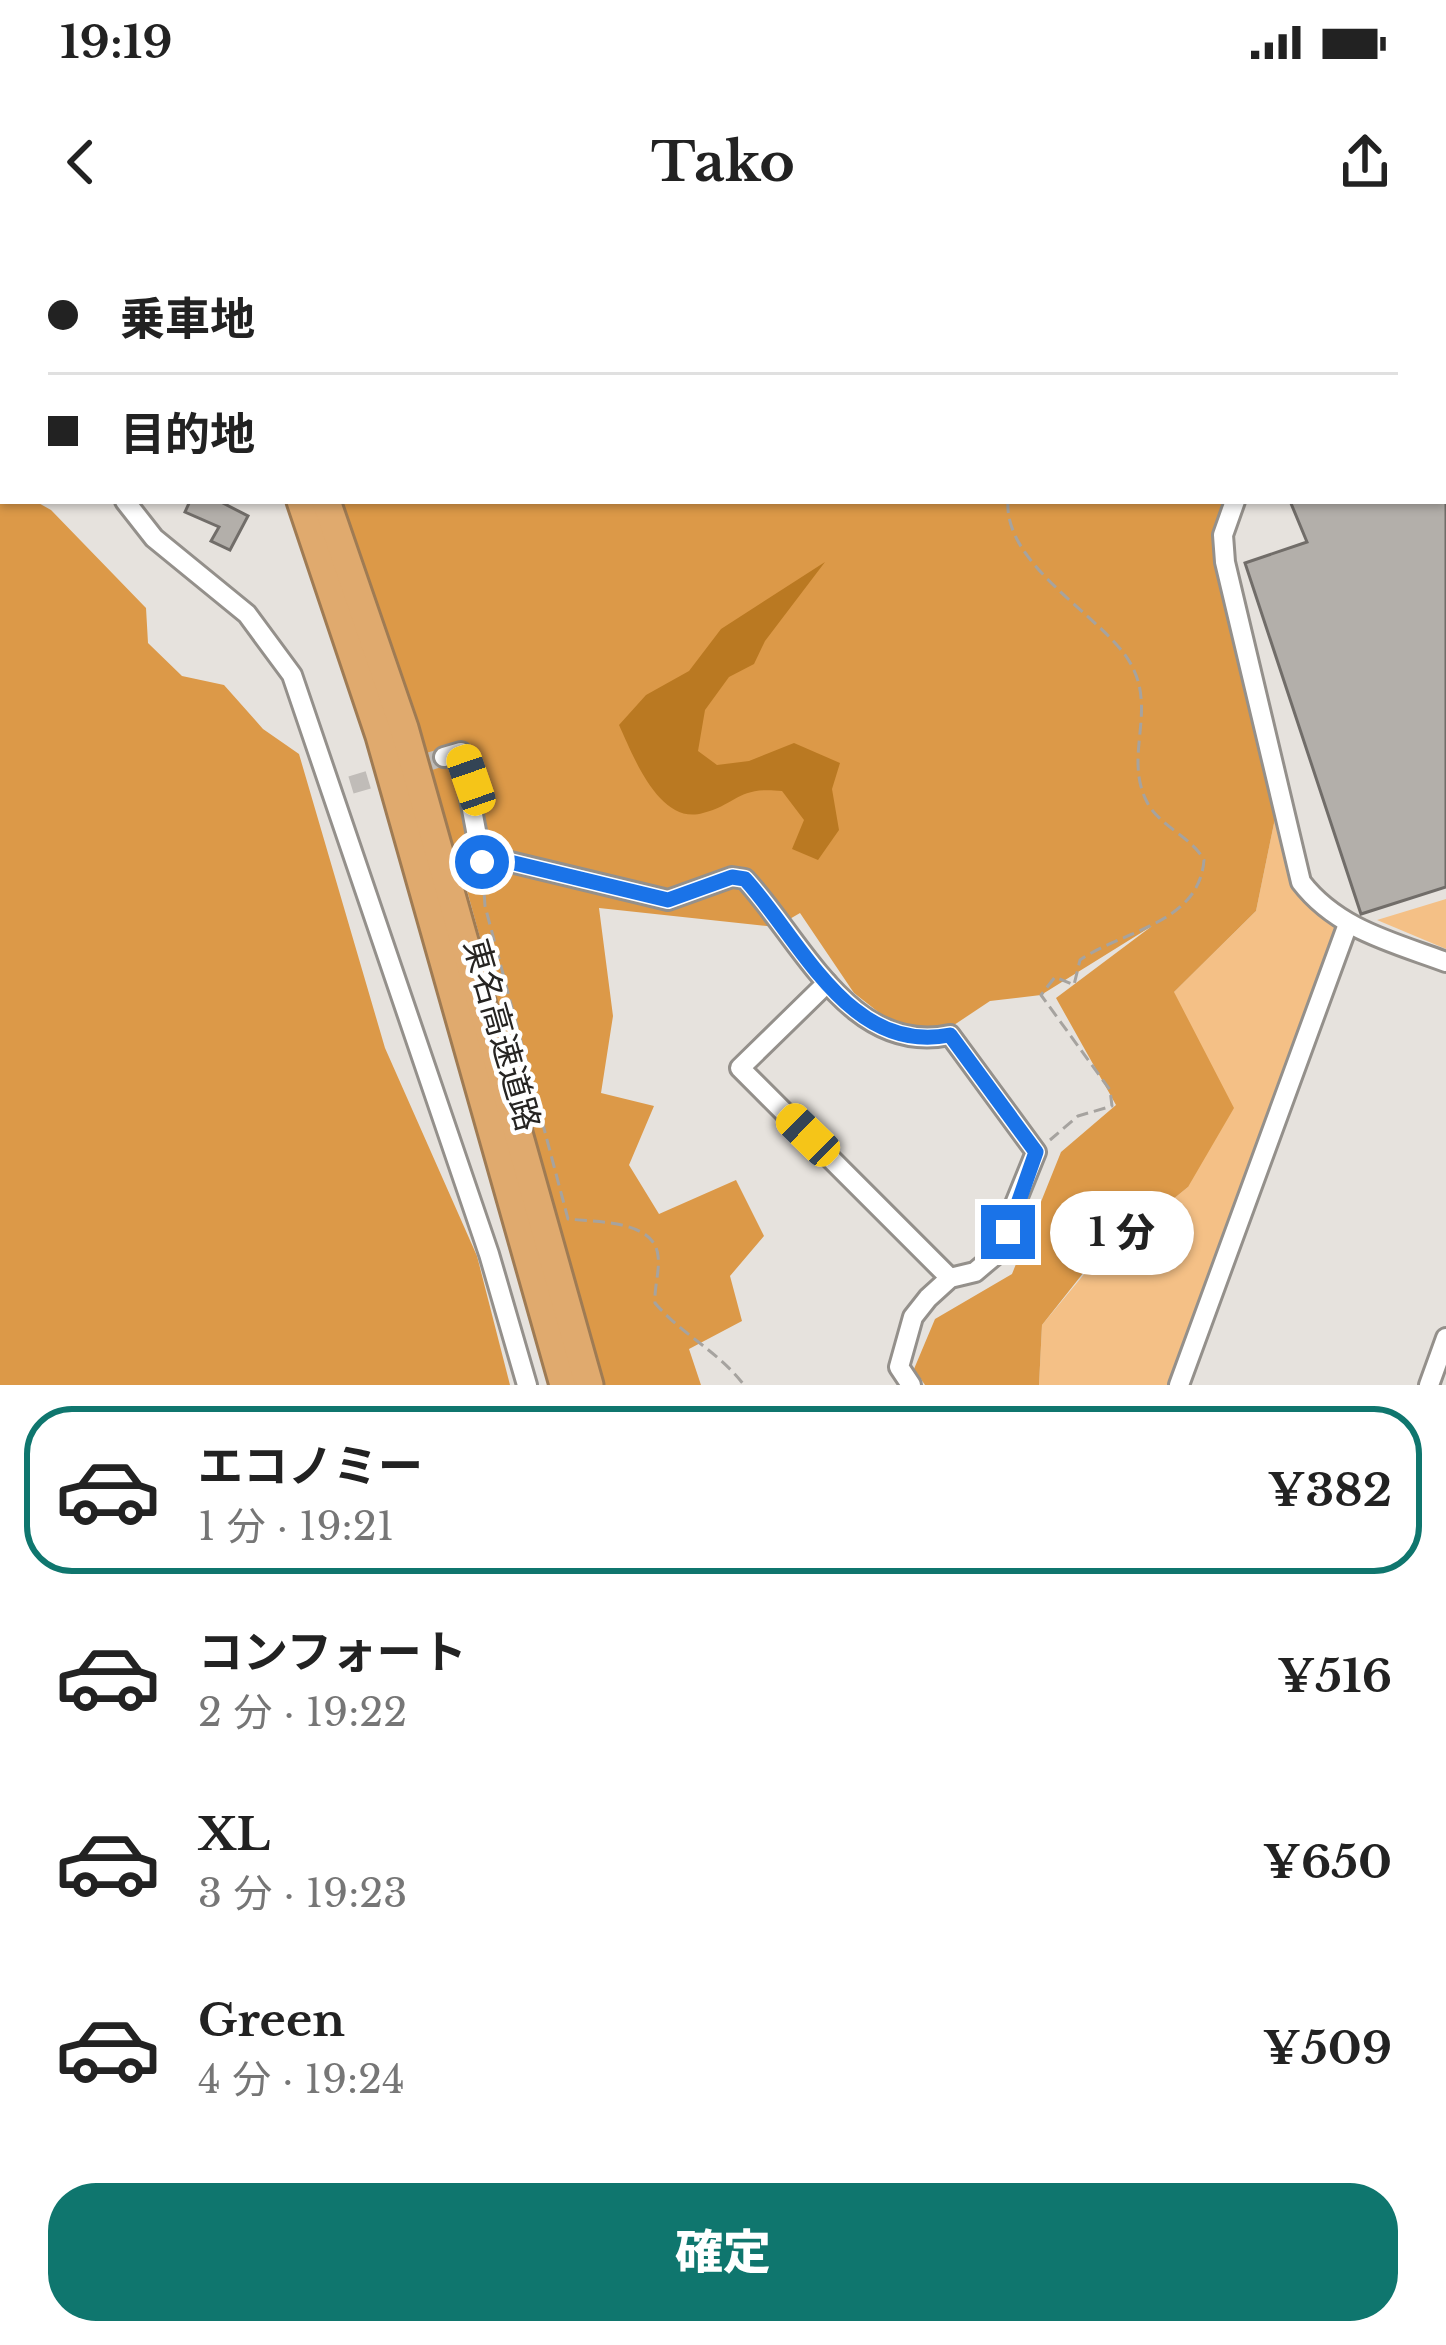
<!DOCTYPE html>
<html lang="ja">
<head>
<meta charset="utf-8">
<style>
	body { margin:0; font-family:"Libre Baskerville","Noto Sans JP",serif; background:#f6f6f6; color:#222; height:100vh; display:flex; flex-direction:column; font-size:45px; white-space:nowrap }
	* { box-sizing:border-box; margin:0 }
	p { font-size:39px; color:#767676 }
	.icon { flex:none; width:66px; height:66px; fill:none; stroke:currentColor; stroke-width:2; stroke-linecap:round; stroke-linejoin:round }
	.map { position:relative; height:1145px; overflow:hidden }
	.details { display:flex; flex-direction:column; background:#fff; flex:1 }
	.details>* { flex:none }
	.guide { position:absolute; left:0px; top:0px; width:1446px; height:264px; box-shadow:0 3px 9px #0004; display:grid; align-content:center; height:264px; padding:0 48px; background:#fff }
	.end { position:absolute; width:54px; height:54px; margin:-27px; border:15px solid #1a73e8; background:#fff; box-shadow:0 0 0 6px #fff }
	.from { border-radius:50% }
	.bubble { position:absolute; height:84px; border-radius:42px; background:#fff; box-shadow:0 3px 9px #0004; font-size:39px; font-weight:800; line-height:84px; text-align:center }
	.car { position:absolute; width:36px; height:72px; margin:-36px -18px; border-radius:15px; box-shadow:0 0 9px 3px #0007; background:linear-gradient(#f5c518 24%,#345 0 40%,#f5c518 0 76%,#345 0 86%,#f5c518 0) }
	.guide b { display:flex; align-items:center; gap:42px; height:114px; font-size:45px }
	.guide b+b { border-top:3px solid #e0e0e0 }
	.guide i { width:30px; height:30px; background:#222 }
	ul { padding:21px 0 0; list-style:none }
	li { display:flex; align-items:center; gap:36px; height:168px; margin:0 24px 18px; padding:0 24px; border:6px solid transparent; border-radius:48px }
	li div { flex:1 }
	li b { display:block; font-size:45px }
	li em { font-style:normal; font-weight:800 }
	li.current { border-color:#0f766e }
	li>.icon { width:108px; height:108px; stroke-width:1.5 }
	.button { display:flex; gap:24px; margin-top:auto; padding:24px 48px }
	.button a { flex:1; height:138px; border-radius:48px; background:#0f766e; color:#fff; font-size:48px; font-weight:800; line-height:138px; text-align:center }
	.status { display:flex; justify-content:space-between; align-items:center; height:84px; padding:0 60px; background:#fff; direction:ltr }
	.status svg { height:33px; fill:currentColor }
	header { display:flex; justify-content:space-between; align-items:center; height:156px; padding:0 48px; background:#fff; font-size:54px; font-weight:800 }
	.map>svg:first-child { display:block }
	.green { fill:#f4c086 }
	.forest { fill:#dc9948 }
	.water { fill:#ba7922 }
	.building { fill:#b3afaa; stroke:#716d69; stroke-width:3 }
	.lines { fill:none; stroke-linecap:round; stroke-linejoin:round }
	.minor-tunnel { stroke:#c0bcb8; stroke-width:18; stroke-dasharray:18 9; stroke-linecap:butt }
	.minor-casing { stroke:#94908b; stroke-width:24 }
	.highway-casing { stroke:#9f7b53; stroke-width:33 }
	.path { stroke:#a6a39f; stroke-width:3; stroke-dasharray:12 6; stroke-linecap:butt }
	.minor { stroke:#fff; stroke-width:18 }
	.highway { stroke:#e0aa6e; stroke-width:27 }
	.route { stroke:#1a73e8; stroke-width:15 }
	.labels { text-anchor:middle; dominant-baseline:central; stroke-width:9; stroke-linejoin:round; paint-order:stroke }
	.street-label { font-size:33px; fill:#262422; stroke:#fff }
</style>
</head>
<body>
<div class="status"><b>19:19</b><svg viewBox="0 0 49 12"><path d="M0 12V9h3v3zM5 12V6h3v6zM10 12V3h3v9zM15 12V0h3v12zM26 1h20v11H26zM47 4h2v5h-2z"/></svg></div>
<header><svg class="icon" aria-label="back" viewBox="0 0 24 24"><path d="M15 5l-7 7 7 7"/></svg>Tako<svg class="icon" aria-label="share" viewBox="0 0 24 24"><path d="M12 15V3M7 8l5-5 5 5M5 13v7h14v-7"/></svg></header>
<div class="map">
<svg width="1446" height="1145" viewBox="0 0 1446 1145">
	<rect width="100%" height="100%" fill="#e6e2dd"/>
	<g class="green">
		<polygon points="1280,554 1301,642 1348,684 1179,1145 1039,1145 1042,1085 1090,1027 1188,947 1174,752 1256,671"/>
		<polygon points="1446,659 1446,709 1377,680"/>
	</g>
	<g class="forest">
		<polygon points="980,0 1411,0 1414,3 977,3"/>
		<polygon points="0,241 3,261 35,261 51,270 146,368 148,403 182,436 224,445 263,489 299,514 385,808 477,1016 510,1145 0,1145"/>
		<polygon points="338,261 1242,261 1231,271 1239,378 1280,554 1256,671 1174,752 1234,868 1188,947 1084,1032 1042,1085 1039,1145 925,1145 914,1129 935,1079 1012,1034 1061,912 1116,865 1056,758 1152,686 1041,755 990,761 945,791 905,793 854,753 800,673 776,687 599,668 613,776 601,853 654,866 629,925 659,974 736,940 764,996 730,1036 742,1081 689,1109 701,1145 603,1145 468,654 402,437"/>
	</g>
	<path class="water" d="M825 322 765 401 754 424 729 437 705 470 698 511 717 525 749 521 794 503 840 523 832 549 839 590 818 620 792 609 804 580 782 551C737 546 738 564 703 573 659 586 633 515 619 485L646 455 689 431 721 389Z"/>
	<g class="building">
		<polygon points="190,261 219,261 248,276 230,310 211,301 219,287 185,272"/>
		<polygon points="1290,261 1446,261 1446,647 1361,674 1245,323 1307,302"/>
	</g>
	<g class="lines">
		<polyline class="minor-tunnel" points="351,545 444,517"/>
		<g class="minor-casing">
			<g id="minor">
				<polyline points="11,0 12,3"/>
				<polyline points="538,3 540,0"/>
				<polyline points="651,3 652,0"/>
				<polyline points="0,124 3,126"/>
				<polyline points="1443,146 1446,144"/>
				<polyline points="125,261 154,298 247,374 292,435 489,1014 527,1145"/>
				<path d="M1235 261 1223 295 1225 322 1301 642C1337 689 1392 702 1446 722"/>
				<path d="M444 517 461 512 482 622H510L668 660 732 637 745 639C802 701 851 816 950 795L1036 912 994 1016 975 1032 950 1038 928 1058 913 1077 899 1127 911 1145"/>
				<polyline points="827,743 740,828 950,1038"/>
				<polyline points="1179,1145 1348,684"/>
				<polyline points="1429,1145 1446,1098"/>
			</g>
		</g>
		<g class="highway-casing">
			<g id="highway">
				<polyline points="194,0 195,3"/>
				<polyline points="220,0 221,3"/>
				<polyline points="301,261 380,496 564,1145"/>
				<polyline points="326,261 404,488 589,1145"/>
			</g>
		</g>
		<g class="path">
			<polyline points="62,3 64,0"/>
			<polyline points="1160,3 1162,0"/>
			<polyline points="0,223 3,225"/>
			<path d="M1008 261C1004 321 1089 369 1122 411 1164 463 1121 512 1147 562 1159 586 1192 597 1204 620 1199 684 1123 690 1080 720L1074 745 1055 737 1041 755 1110 850 1112 866 1078 876 1050 900"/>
			<path d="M483 637 485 666 568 979C595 982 655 980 658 1016 660 1031 654 1047 655 1063 682 1095 717 1110 744 1145"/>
		</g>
		<use href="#minor" class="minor"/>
		<use href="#highway" class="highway"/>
	</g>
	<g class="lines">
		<path class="route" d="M482 622H510L668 660 732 637 745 639C802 702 850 815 950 795L1036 912 1008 992"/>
	</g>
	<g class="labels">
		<g class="street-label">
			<text transform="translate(502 795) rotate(74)">東名高速道路</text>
		</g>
	</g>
</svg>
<i class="end from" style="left:482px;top:622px"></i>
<i class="end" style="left:1008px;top:992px"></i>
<div class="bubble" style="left:1050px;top:951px;width:144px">1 分</div>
<i class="car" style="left:471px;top:540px;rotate:341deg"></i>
<i class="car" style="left:808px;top:895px;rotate:314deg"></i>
<div class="guide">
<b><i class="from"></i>乗車地</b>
<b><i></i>目的地</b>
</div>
</div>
<section class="details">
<ul>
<li class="current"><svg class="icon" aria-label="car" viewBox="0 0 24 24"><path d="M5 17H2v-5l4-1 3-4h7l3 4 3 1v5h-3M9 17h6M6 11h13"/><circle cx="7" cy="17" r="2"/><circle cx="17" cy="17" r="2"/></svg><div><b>エコノミー</b><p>1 分 · 19:21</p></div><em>¥382</em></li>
<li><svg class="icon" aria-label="car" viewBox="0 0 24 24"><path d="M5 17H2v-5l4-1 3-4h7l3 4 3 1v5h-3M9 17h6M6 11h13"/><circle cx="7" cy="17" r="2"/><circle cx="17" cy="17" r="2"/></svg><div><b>コンフォート</b><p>2 分 · 19:22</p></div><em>¥516</em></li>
<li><svg class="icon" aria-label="car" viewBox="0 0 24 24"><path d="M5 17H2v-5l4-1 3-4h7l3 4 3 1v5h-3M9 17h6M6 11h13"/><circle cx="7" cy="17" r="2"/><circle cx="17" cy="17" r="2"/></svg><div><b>XL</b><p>3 分 · 19:23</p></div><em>¥650</em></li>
<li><svg class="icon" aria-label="car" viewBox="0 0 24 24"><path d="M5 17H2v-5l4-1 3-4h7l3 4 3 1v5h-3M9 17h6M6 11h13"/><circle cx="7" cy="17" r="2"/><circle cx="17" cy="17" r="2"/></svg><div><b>Green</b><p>4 分 · 19:24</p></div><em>¥509</em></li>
</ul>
<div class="button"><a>確定</a></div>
</section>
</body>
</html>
